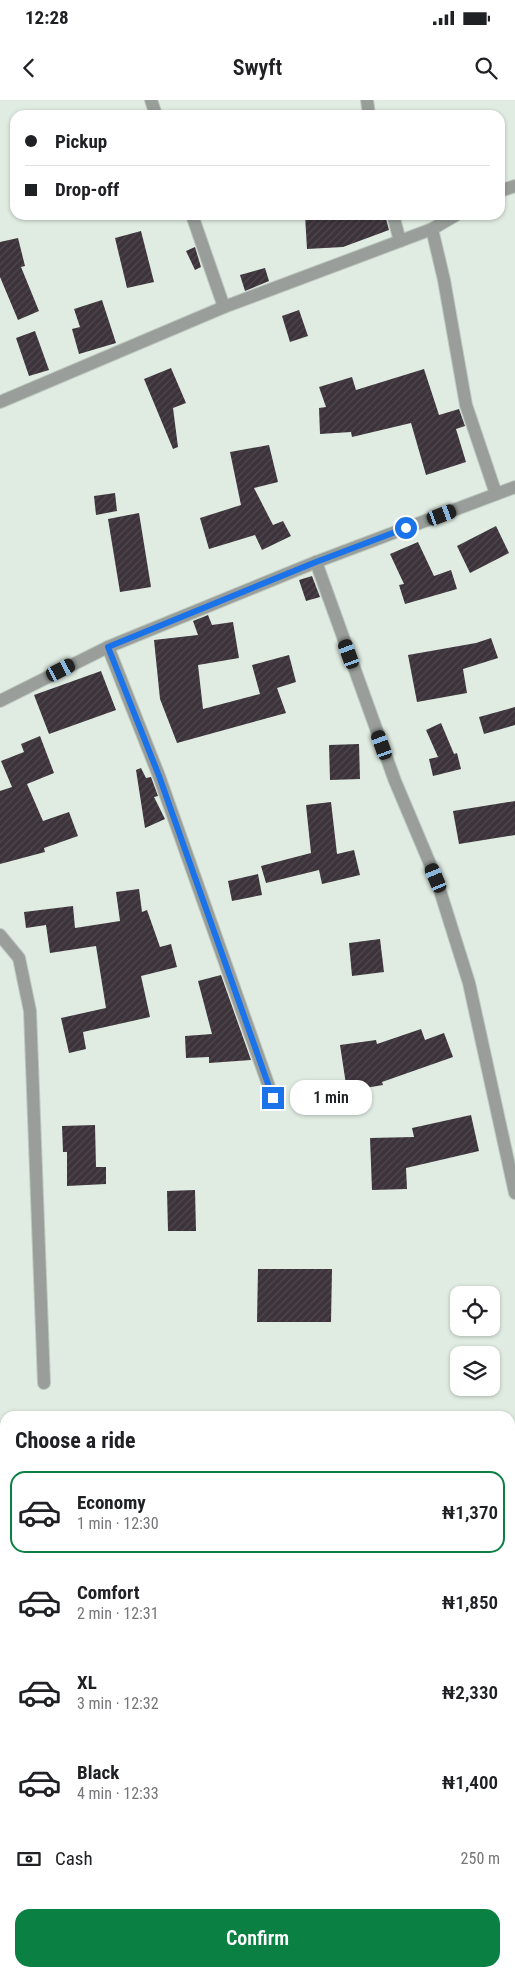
<!DOCTYPE html>
<html lang="en">
<head>
<meta charset="utf-8">
<style>
	body { margin:0; font-family:"Roboto Condensed",sans-serif; background:#f6f6f6; color:#202124; height:100vh; display:flex; flex-direction:column; font-size:19px; white-space:nowrap }
	* { box-sizing:border-box; margin:0 }
	p { font-size:16px; color:#757577 }
	.icon { flex:none; width:28px; height:28px; fill:none; stroke:currentColor; stroke-width:2; stroke-linecap:round; stroke-linejoin:round }
	.map { position:relative; flex:1; overflow:hidden }
	.drawer { position:absolute; left:0px; top:1311px; width:515px; height:566px; display:flex; flex-direction:column; background:#fff; border-radius:15px 15px 0 0; box-shadow:0 1px 4px #0004 }
	.drawer>* { flex:none }
	.top-card { position:absolute; left:10px; top:10px; width:495px; height:110px; border-radius:15px; box-shadow:0 1px 4px #0004; display:grid; align-content:center; height:110px; padding:0 15px; background:#fff }
	.buttons { position:absolute; left:450px; top:1186px; display:grid; gap:10px }
	.buttons a { display:grid; place-items:center; width:50px; height:50px; border-radius:10px; background:#fff; box-shadow:0 1px 4px #0004; font-size:25px }
	.end { position:absolute; width:22px; height:22px; margin:-11px; border:6px solid #1a73e8; background:#fff; box-shadow:0 0 0 2px #fff }
	.from { border-radius:50% }
	.bubble { position:absolute; height:35px; border-radius:15px; background:#fff; box-shadow:0 1px 4px #0004; font-size:16px; font-weight:600; line-height:35px; text-align:center }
	.car { position:absolute; width:15px; height:30px; margin:-15px -8px; border-radius:6px; box-shadow:0 0 4px 1px #0007; background:linear-gradient(#222 24%,#8ab4d8 0 40%,#222 0 76%,#8ab4d8 0 86%,#222 0) }
	.top-card b { display:flex; align-items:center; gap:18px; height:48px; font-size:19px }
	.top-card b+b { border-top:1px solid #e0e0e0 }
	.top-card i { width:12px; height:12px; background:#202124 }
	ul { padding:0; list-style:none }
	li { display:flex; align-items:center; gap:15px; height:82px; margin:0 10px 8px; padding:0 5px; border:2px solid transparent; border-radius:15px }
	li div { flex:1 }
	li b { display:block; font-size:19px }
	li em { font-style:normal; font-weight:600 }
	li.selected { border-color:#0b8043 }
	li>.icon { width:45px; height:45px; stroke-width:1.5 }
	h2 { padding:0 15px; font-size:22px; line-height:60px }
	.pay { display:flex; align-items:center; gap:12px; height:55px; padding:0 15px; font-size:19px }
	.pay p { margin-inline-start:auto }
	.action { display:flex; gap:10px; margin-top:auto; padding:10px 15px }
	.action a { flex:1; height:58px; border-radius:15px; background:#0b8043; color:#fff; font-size:20px; font-weight:600; line-height:58px; text-align:center }
	.status { display:flex; justify-content:space-between; align-items:center; height:35px; padding:0 25px; background:#fff; direction:ltr }
	.status svg { height:14px; fill:currentColor }
	header { display:flex; justify-content:space-between; align-items:center; height:65px; padding:0 15px; background:#fff; font-size:22px; font-weight:600 }
	.map>svg:first-child { display:block }
	.building { fill:url(#building-hatch) }
	.lines { fill:none; stroke-linecap:round; stroke-linejoin:round }
	.minor-casing { stroke:#bcc7be; stroke-width:14 }
	.minor { stroke:#999e9a; stroke-width:12 }
	.route { stroke:#1a73e8; stroke-width:6 }
</style>
</head>
<body>
<div class="status"><b>12:28</b><svg viewBox="0 0 49 12"><path d="M0 12V9h3v3zM5 12V6h3v6zM10 12V3h3v9zM15 12V0h3v12zM26 1h20v11H26zM47 4h2v5h-2z"/></svg></div>
<header><svg class="icon" aria-label="back" viewBox="0 0 24 24"><path d="M15 5l-7 7 7 7"/></svg>Swyft<svg class="icon" aria-label="search" viewBox="0 0 24 24"><circle cx="10" cy="10" r="6"/><path d="M15 15l6 6"/></svg></header>
<div class="map">
<svg width="515" height="1877" viewBox="0 0 515 1877">
	<defs>
		<pattern id="building-hatch" width="6" height="6" patternUnits="userSpaceOnUse" patternTransform="scale(1.25)"><rect width="6" height="6" fill="#3c333b"/><path d="M-1 1l2-2M0 6l6-6M5 7l2-2" fill="none" stroke="#50484f"/></pattern>
	</defs>
	<rect width="100%" height="100%" fill="#e0ece2"/>
	<g class="building">
		<polygon points="305,115 385,115 389,130 343,147 307,149"/>
		<polygon points="141,131 154,182 127,188 115,138"/>
		<polygon points="18,138 25,166 21,167 39,211 18,220 0,177 0,142"/>
		<polygon points="195,147 201,167 195,170 186,151"/>
		<polygon points="265,168 269,181 245,191 240,175"/>
		<polygon points="102,200 116,243 79,254 72,229 80,227 74,209"/>
		<polygon points="299,210 308,236 290,242 282,216"/>
		<polygon points="35,231 49,270 29,276 16,238"/>
		<polygon points="171,268 186,303 173,308 178,347 173,349 144,279"/>
		<polygon points="424,269 439,315 459,309 465,326 456,329 466,362 426,375 411,323 352,337 351,332 320,334 319,308 326,307 319,287 352,277 356,290"/>
		<polygon points="269,345 278,382 254,388 273,425 283,421 291,436 262,450 255,435 209,449 200,418 241,405 230,352"/>
		<polygon points="115,393 117,411 96,415 94,396"/>
		<polygon points="139,413 151,487 120,492 108,419"/>
		<polygon points="496,426 509,453 470,473 457,446"/>
		<polygon points="418,442 434,476 451,470 457,489 405,504 399,485 404,484 390,454"/>
		<polygon points="312,476 320,497 306,501 299,480"/>
		<polygon points="208,515 212,525 233,522 239,558 198,565 203,609 260,594 252,565 289,555 296,582 277,588 286,613 177,643 160,599 154,540 198,535 193,521"/>
		<polygon points="491,538 498,558 463,569 467,593 417,602 408,555 476,543"/>
		<polygon points="101,571 116,610 49,634 34,595"/>
		<polygon points="515,607 515,625 484,634 479,617"/>
		<polygon points="441,623 454,654 457,653 461,669 433,676 429,659 438,657 426,630"/>
		<polygon points="40,636 54,673 27,684 43,721 69,712 78,736 44,748 45,752 0,764 0,691 12,687 1,661 24,652 21,644"/>
		<polygon points="359,644 360,679 330,680 329,645"/>
		<polygon points="141,668 146,678 151,677 158,696 154,697 165,719 145,728 136,670"/>
		<polygon points="515,701 515,735 459,744 453,711"/>
		<polygon points="331,702 337,754 354,750 360,775 322,784 319,770 266,783 261,766 311,753 306,705"/>
		<polygon points="258,774 262,795 232,801 228,781"/>
		<polygon points="139,789 142,812 147,810 160,847 171,844 177,867 141,876 150,917 83,932 86,949 69,953 61,918 106,908 96,846 50,853 46,825 26,828 24,812 73,806 75,828 120,821 116,792"/>
		<polygon points="380,839 384,872 352,876 349,843"/>
		<polygon points="221,875 251,960 209,963 209,957 186,958 185,936 212,934 198,881"/>
		<polygon points="421,929 425,940 444,933 453,957 382,982 383,985 347,991 340,945 376,940 377,944"/>
		<polygon points="471,1015 479,1051 406,1068 407,1089 372,1090 370,1038 414,1037 412,1028"/>
		<polygon points="95,1025 96,1067 106,1067 106,1084 67,1086 67,1052 63,1052 62,1026"/>
		<polygon points="195,1090 196,1131 168,1131 167,1091"/>
		<polygon points="258,1169 332,1169 331,1222 257,1222"/>
	</g>
	<g class="lines">
		<g class="minor-casing">
			<g id="minor">
				<polyline points="151,0 156,15"/>
				<polyline points="367,0 369,15"/>
				<polyline points="500,91 515,86"/>
				<polyline points="192,115 224,207"/>
				<polyline points="393,115 400,141"/>
				<polyline points="432,129 444,180 466,305 496,394"/>
				<polyline points="0,302 224,207 432,129 456,115"/>
				<polyline points="316,462 395,681 436,778 469,883 515,1093"/>
				<polyline points="108,547 159,676 273,998"/>
				<polyline points="0,601 108,547 316,462 515,387"/>
				<polyline points="0,835 19,858 30,911 44,1283"/>
				<polyline points="510,1659 515,1659"/>
				<polyline points="0,1672 5,1672"/>
			</g>
		</g>
		<use href="#minor" class="minor"/>
	</g>
	<g class="lines">
		<polyline class="route" points="273,998 159,676 108,547 316,462 406,428"/>
	</g>
</svg>
<div class="buttons">
<a><svg class="icon" aria-label="locate" viewBox="0 0 24 24"><circle cx="12" cy="12" r="6"/><path d="M12 2v4M12 18v4M2 12h4M18 12h4"/></svg></a>
<a><svg class="icon" aria-label="layers" viewBox="0 0 24 24"><path d="M12 4l9 5-9 5-9-5zM3 14l9 5 9-5"/></svg></a>
</div>
<i class="end from" style="left:406px;top:428px"></i>
<i class="end" style="left:273px;top:998px"></i>
<div class="bubble" style="left:290px;top:980px;width:82px">1 min</div>
<i class="car" style="left:442px;top:415px;rotate:69deg"></i>
<i class="car" style="left:349px;top:554px;rotate:340deg"></i>
<i class="car" style="left:61px;top:570px;rotate:63deg"></i>
<i class="car" style="left:382px;top:645px;rotate:340deg"></i>
<i class="car" style="left:436px;top:778px;rotate:337deg"></i>
<div class="top-card">
<b><i class="from"></i>Pickup</b>
<b><i></i>Drop-off</b>
</div>
<section class="drawer">
<h2>Choose a ride</h2>
<ul>
<li class="selected"><svg class="icon" aria-label="car" viewBox="0 0 24 24"><path d="M5 17H2v-5l4-1 3-4h7l3 4 3 1v5h-3M9 17h6M6 11h13"/><circle cx="7" cy="17" r="2"/><circle cx="17" cy="17" r="2"/></svg><div><b>Economy</b><p>1 min · 12:30</p></div><em>₦1,370</em></li>
<li><svg class="icon" aria-label="car" viewBox="0 0 24 24"><path d="M5 17H2v-5l4-1 3-4h7l3 4 3 1v5h-3M9 17h6M6 11h13"/><circle cx="7" cy="17" r="2"/><circle cx="17" cy="17" r="2"/></svg><div><b>Comfort</b><p>2 min · 12:31</p></div><em>₦1,850</em></li>
<li><svg class="icon" aria-label="car" viewBox="0 0 24 24"><path d="M5 17H2v-5l4-1 3-4h7l3 4 3 1v5h-3M9 17h6M6 11h13"/><circle cx="7" cy="17" r="2"/><circle cx="17" cy="17" r="2"/></svg><div><b>XL</b><p>3 min · 12:32</p></div><em>₦2,330</em></li>
<li><svg class="icon" aria-label="car" viewBox="0 0 24 24"><path d="M5 17H2v-5l4-1 3-4h7l3 4 3 1v5h-3M9 17h6M6 11h13"/><circle cx="7" cy="17" r="2"/><circle cx="17" cy="17" r="2"/></svg><div><b>Black</b><p>4 min · 12:33</p></div><em>₦1,400</em></li>
</ul>
<div class="pay"><svg class="icon" aria-label="cash" viewBox="0 0 24 24"><path d="M3 7h18v10H3z"/><circle cx="12" cy="12" r="2"/></svg>Cash<p>250 m</p></div>
<div class="action"><a>Confirm</a></div>
</section>
</div>
</body>
</html>
